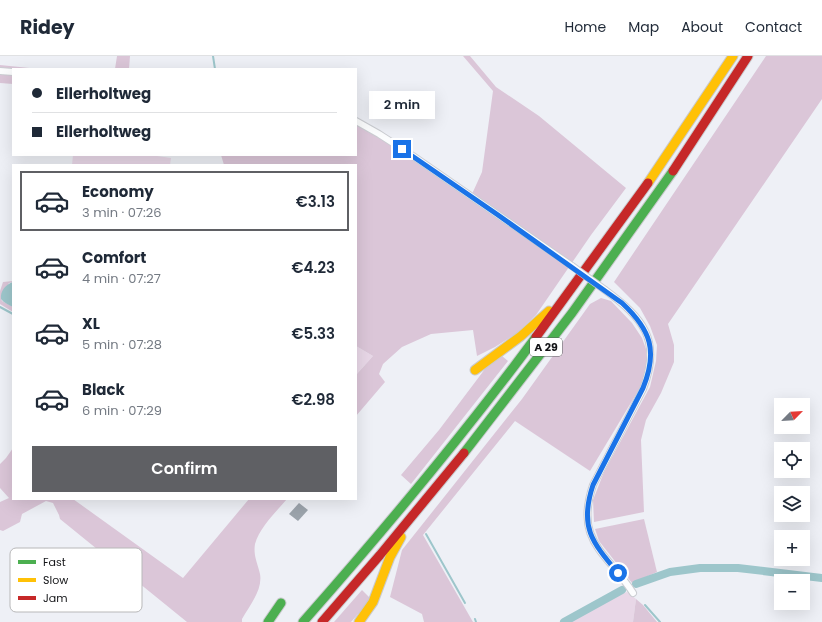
<!DOCTYPE html>
<html lang="en">
<head>
<meta charset="utf-8">
<style>
	body { margin:0; font-family:Poppins,sans-serif; background:#f2f2f3; color:#1f2937; height:100vh; display:flex; flex-direction:column; font-size:15px; white-space:nowrap }
	* { box-sizing:border-box; margin:0 }
	p { font-size:13px; color:#747a83 }
	.icon { flex:none; width:22px; height:22px; fill:none; stroke:currentColor; stroke-width:2; stroke-linecap:round; stroke-linejoin:round }
	.map { position:relative; flex:1; overflow:hidden }
	.details { position:absolute; left:12px; top:108px; width:345px; height:336px; display:flex; flex-direction:column; background:#fff; border-radius:0px; box-shadow:0 4px 16px #0002 }
	.details>* { flex:none }
	.hud { position:absolute; left:12px; top:12px; width:345px; height:88px; border-radius:0px; box-shadow:0 4px 16px #0002; display:grid; align-content:center; height:88px; padding:0 20px; background:#fff }
	.needle { width:26px; rotate:66deg }
	.buttons { position:absolute; left:774px; top:342px; display:grid; gap:8px }
	.buttons a { display:grid; place-items:center; width:36px; height:36px; border-radius:0px; background:#fff; box-shadow:0 4px 16px #0002; font-size:20px }
	.end { position:absolute; width:18px; height:18px; margin:-9px; border:5px solid #1a73e8; background:#fff; box-shadow:0 0 0 2px #fff }
	.from { border-radius:50% }
	.bubble { position:absolute; height:28px; border-radius:0px; background:#fff; box-shadow:0 4px 16px #0002; font-size:13px; font-weight:600; line-height:28px; text-align:center }
	.hud b { display:flex; align-items:center; gap:14px; height:38px; font-size:15px }
	.hud b+b { border-top:1px solid #e0e1e3 }
	.hud i { width:10px; height:10px; background:#1f2937 }
	ul { padding:7px 0 0; list-style:none }
	li { display:flex; align-items:center; gap:12px; height:60px; margin:0 8px 6px; padding:0 12px; border:2px solid transparent; border-radius:0px }
	li div { flex:1 }
	li b { display:block; font-size:15px }
	li em { font-style:normal; font-weight:600 }
	li.selected { border-color:#5f6064 }
	li>.icon { width:36px; height:36px; stroke-width:1.5 }
	.button { display:flex; gap:8px; margin-top:auto; padding:8px 20px }
	.button a { flex:1; height:46px; border-radius:0px; background:#5f6064; color:#fff; font-size:16px; font-weight:600; line-height:46px; text-align:center }
	header { display:flex; align-items:center; gap:24px; box-sizing:border-box; height:56px; padding:0 20px; background:#fff; border-bottom:1px solid #e0e1e3 }
	header strong { font-size:19px }
	nav { display:flex; gap:22px; margin-inline-start:auto; font-size:14px }
	.map>svg:first-child { display:block }
	.green { fill:#e8d7e7 }
	.forest { fill:#dbc6d8 }
	.water { fill:#9dc6cb }
	.lines { fill:none; stroke-linecap:round; stroke-linejoin:round }
	.stream { stroke:#9dc6cb; stroke-width:2 }
	.canal { stroke:#9dc6cb; stroke-width:8 }
	.building { fill:#9ca4ac }
	.street-casing { stroke:#cbcdd2; stroke-width:8 }
	.fast-casing { stroke:#c9cacd; stroke-width:11 }
	.slow-casing { stroke:#c9cacd; stroke-width:11 }
	.jam-casing { stroke:#c9cacd; stroke-width:11 }
	.street { stroke:#fcfdfe; stroke-width:6 }
	.fast { stroke:#4caf50; stroke-width:9 }
	.slow { stroke:#ffc107; stroke-width:9 }
	.jam { stroke:#c62828; stroke-width:9 }
	.street-bridge-casing { stroke:#cbcdd2; stroke-width:8; stroke-linecap:butt }
	.street-bridge { stroke:#fcfdfe; stroke-width:6 }
	.route { stroke:#1a73e8; stroke-width:5 }
	.labels { text-anchor:middle; dominant-baseline:central; stroke-width:3.5; stroke-linejoin:round; paint-order:stroke }
	.shield { fill:#fff; stroke:#595a5c; stroke-width:1 }
	.shield-label { font-size:11px; font-weight:bold; fill:#121316 }
	.key { fill:#fff; stroke:#b8b8b9; stroke-width:1 }
	.key-label { font-size:11px; fill:#121316 }
</style>
</head>
<body>
<header>
<strong>Ridey</strong>
<nav><a>Home</a><a>Map</a><a>About</a><a>Contact</a></nav>
</header>
<div class="map">
<svg width="822" height="566" viewBox="0 0 822 566">
	<rect width="100%" height="100%" fill="#eef0f6"/>
	<g class="green">
		<polygon points="73,99 150,99 171,102 170,109 72,109"/>
		<polygon points="356,290 373,300 356,319"/>
		<polygon points="627,536 636,543 633,566 568,566 610,543"/>
	</g>
	<g class="forest">
		<polygon points="117,0 130,0 129,13 115,13"/>
		<polygon points="463,0 470,0 496,31 539,60 626,132 591,179 536,259 517,277 495,291 477,300 473,274 431,278 402,291 383,308 379,318 385,326 356,360 356,319 373,300 356,290 356,109 224,109 221,99 356,99 356,63 472,138 482,116 493,35"/>
		<polygon points="766,0 822,0 822,43 668,268 674,289 674,306 661,337 646,364 641,384 644,456 594,466 593,444 604,416 650,331 656,305 657,289 650,270 640,252 614,226"/>
		<polygon points="0,9 39,13 13,13 13,28 0,27"/>
		<polygon points="13,225 13,226 9,227 1,242 2,245 13,251 13,256 0,248 0,235 3,226"/>
		<polygon points="601,242 611,245 632,267 642,282 646,293 647,309 641,330 590,415 515,365 423,479 473,566 424,566 422,558 390,541 402,494 522,343 590,248"/>
		<polygon points="502,300 508,305 411,428 401,419 439,374 485,313"/>
		<path d="M13 392V443H73L183 522 249 443H287C275 457 260 471 255 488 253 500 258 508 260 518 263 534 249 550 242 563V566H187L60 463 59 459 53 447 46 445 22 458 20 466 3 475 0 474V446L9 442 0 432V408L6 402Z"/>
		<polygon points="644,463 657,516 632,527 599,485 595,473"/>
		<polygon points="362,534 371,543 351,566 334,566"/>
		<polygon points="636,543 643,549 657,566 633,566"/>
	</g>
	<path class="water" d="M13 226V251C9 249 4 247 1 243 0 235 6 228 13 226Z"/>
	<g class="lines">
		<g class="stream">
			<polyline points="213,0 215,13"/>
			<polyline points="0,251 13,258"/>
			<polyline points="426,478 465,547"/>
			<polyline points="645,549 660,566"/>
			<polyline points="475,563 476,566"/>
		</g>
		<g class="canal">
			<polyline points="636,528 670,516 700,512 738,512 822,522"/>
			<polyline points="564,566 622,534"/>
		</g>
	</g>
	<polygon class="building" points="299,447 308,454 298,465 289,458"/>
	<g class="lines">
		<g class="street-casing">
			<g id="street">
				<polyline points="0,15 13,16"/>
				<polyline points="356,65 379,78 413,100 572,210"/>
				<path d="M605 234C643 262 662 284 643 333L593 429C574 486 607 496 633 537"/>
			</g>
		</g>
		<g class="fast-casing">
			<g id="fast">
				<polyline points="464,397 572,257 673,115"/>
				<polyline points="268,566 281,547"/>
				<path d="M303 566C384 474 463 380 536 281"/>
			</g>
		</g>
		<g class="slow-casing">
			<g id="slow">
				<polyline points="648,127 733,0"/>
				<polyline points="475,314 521,280 549,255"/>
				<polyline points="359,566 373,546 390,501 401,481"/>
			</g>
		</g>
		<g class="jam-casing">
			<g id="jam">
				<polyline points="673,115 748,0"/>
				<polyline points="536,281 648,127"/>
				<polyline points="322,566 380,499 464,397"/>
			</g>
		</g>
		<use href="#street" class="street"/>
		<use href="#fast" class="fast"/>
		<use href="#slow" class="slow"/>
		<use href="#jam" class="jam"/>
		<g class="street-bridge-casing">
			<polyline id="street-bridge" points="572,210 605,234"/>
		</g>
		<use href="#street-bridge" class="street-bridge"/>
	</g>
	<g class="lines">
		<path class="route" d="M402 93 498 159 622 247C651 274 658 295 643 332L593 429C579 471 592 486 618 517"/>
	</g>
	<g class="labels">
		<rect class="shield" x="530" y="282" width="32" height="18" rx="3"/>
		<g class="shield-label">
			<text x="546" y="291">A 29</text>
		</g>
	</g>
	<rect x="10" y="492" width="132" height="64" rx="6" class="key"/>
	<rect x="18" y="504" width="18" height="4" fill="#4caf50"/>
	<rect x="18" y="522" width="18" height="4" fill="#ffc107"/>
	<rect x="18" y="540" width="18" height="4" fill="#c62828"/>
	<g class="key-label">
		<text x="43" y="510">Fast</text>
		<text x="43" y="528">Slow</text>
		<text x="43" y="546">Jam</text>
	</g>
</svg>
<div class="buttons">
<a><svg class="needle" viewBox="-14 -14 28 28"><path d="M0-13l5 13h-10z" fill="#e53935"/><path d="M0 13l5-13h-10z" fill="#747a83"/></svg></a>
<a><svg class="icon" aria-label="locate" viewBox="0 0 24 24"><circle cx="12" cy="12" r="6"/><path d="M12 2v4M12 18v4M2 12h4M18 12h4"/></svg></a>
<a><svg class="icon" aria-label="layers" viewBox="0 0 24 24"><path d="M12 4l9 5-9 5-9-5zM3 14l9 5 9-5"/></svg></a>
<a>+</a>
<a>−</a>
</div>
<i class="end from" style="left:618px;top:517px"></i>
<i class="end" style="left:402px;top:93px"></i>
<div class="bubble" style="left:369px;top:35px;width:66px">2 min</div>
<div class="hud">
<b><i class="from"></i>Ellerholtweg</b>
<b><i></i>Ellerholtweg</b>
</div>
<section class="details">
<ul>
<li class="selected"><svg class="icon" aria-label="car" viewBox="0 0 24 24"><path d="M5 17H2v-5l4-1 3-4h7l3 4 3 1v5h-3M9 17h6M6 11h13"/><circle cx="7" cy="17" r="2"/><circle cx="17" cy="17" r="2"/></svg><div><b>Economy</b><p>3 min · 07:26</p></div><em>€3.13</em></li>
<li><svg class="icon" aria-label="car" viewBox="0 0 24 24"><path d="M5 17H2v-5l4-1 3-4h7l3 4 3 1v5h-3M9 17h6M6 11h13"/><circle cx="7" cy="17" r="2"/><circle cx="17" cy="17" r="2"/></svg><div><b>Comfort</b><p>4 min · 07:27</p></div><em>€4.23</em></li>
<li><svg class="icon" aria-label="car" viewBox="0 0 24 24"><path d="M5 17H2v-5l4-1 3-4h7l3 4 3 1v5h-3M9 17h6M6 11h13"/><circle cx="7" cy="17" r="2"/><circle cx="17" cy="17" r="2"/></svg><div><b>XL</b><p>5 min · 07:28</p></div><em>€5.33</em></li>
<li><svg class="icon" aria-label="car" viewBox="0 0 24 24"><path d="M5 17H2v-5l4-1 3-4h7l3 4 3 1v5h-3M9 17h6M6 11h13"/><circle cx="7" cy="17" r="2"/><circle cx="17" cy="17" r="2"/></svg><div><b>Black</b><p>6 min · 07:29</p></div><em>€2.98</em></li>
</ul>
<div class="button"><a>Confirm</a></div>
</section>
</div>
</body>
</html>
